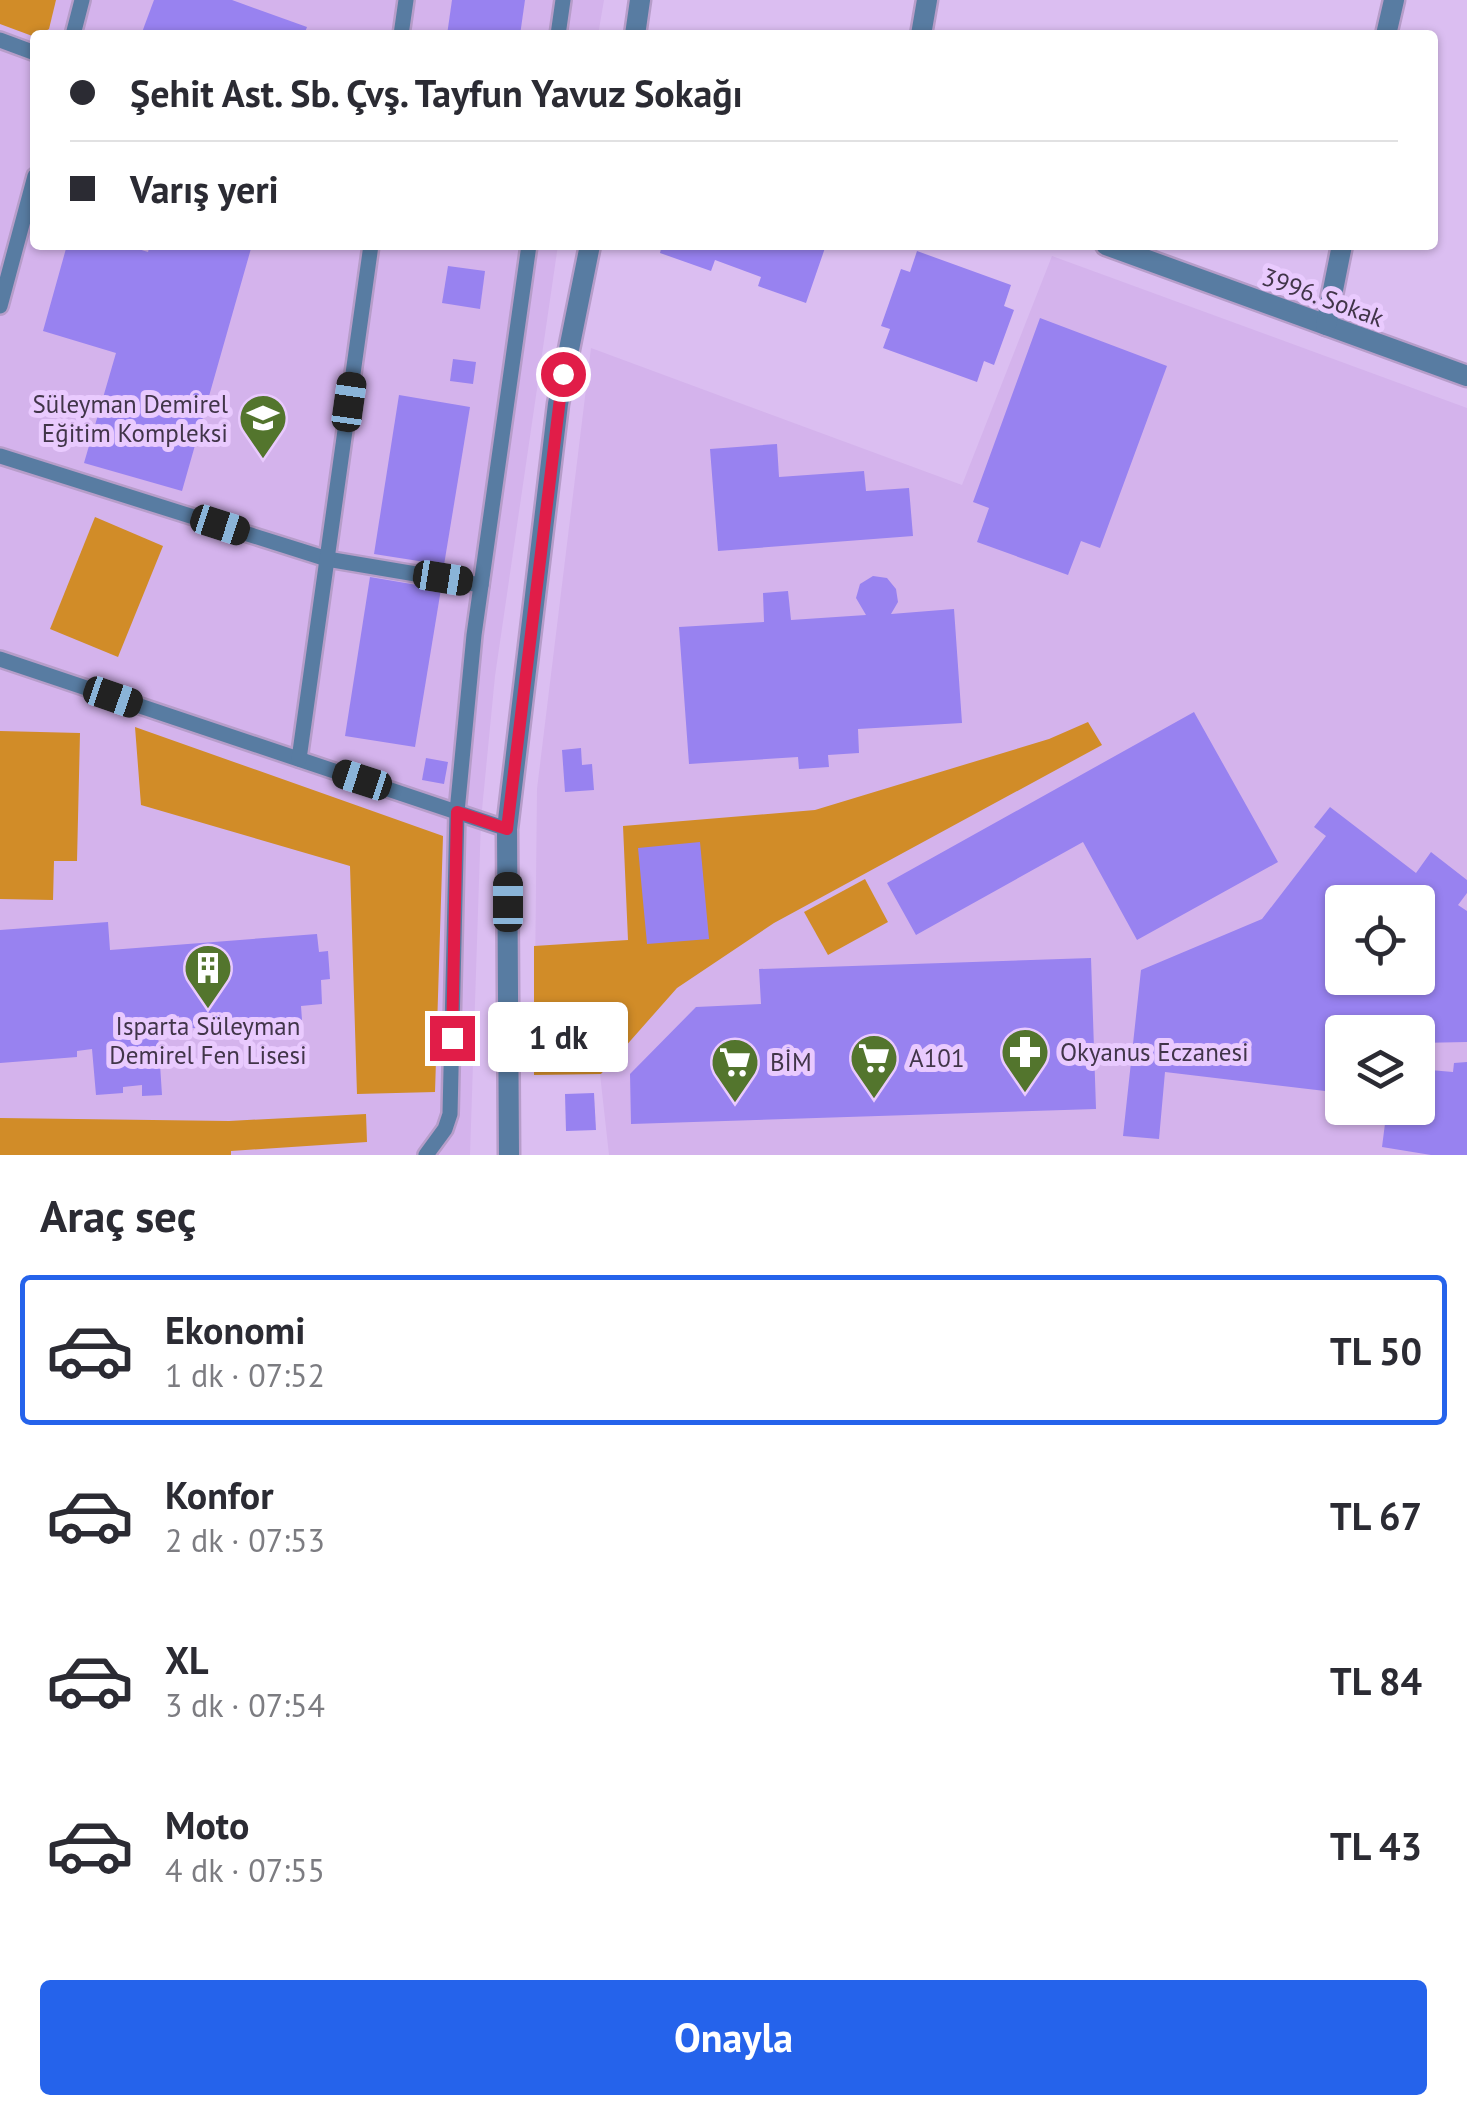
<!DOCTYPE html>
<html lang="tr">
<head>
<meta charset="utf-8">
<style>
	body { margin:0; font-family:"PT Sans",sans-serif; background:#f7f7f7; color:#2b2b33; height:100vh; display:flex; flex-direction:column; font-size:38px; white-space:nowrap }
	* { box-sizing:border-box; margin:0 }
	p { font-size:32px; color:#7c7c81 }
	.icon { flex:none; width:55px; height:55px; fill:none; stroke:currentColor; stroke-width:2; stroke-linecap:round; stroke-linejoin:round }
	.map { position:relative; height:1155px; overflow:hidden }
	.panel { display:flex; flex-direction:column; background:#fff; flex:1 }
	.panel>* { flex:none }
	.top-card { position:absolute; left:30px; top:30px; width:1408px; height:220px; border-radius:10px; box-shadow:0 2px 8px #0004; display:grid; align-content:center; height:220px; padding:0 40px; background:#fff }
	.tools { position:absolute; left:1325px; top:885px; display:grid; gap:20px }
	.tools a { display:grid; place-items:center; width:110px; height:110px; border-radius:10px; background:#fff; box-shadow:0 2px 8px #0004; font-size:50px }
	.end { position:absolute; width:45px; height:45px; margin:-22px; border:12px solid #e11d48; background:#fff; box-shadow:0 0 0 5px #fff }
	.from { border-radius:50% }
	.bubble { position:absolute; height:70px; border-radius:10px; background:#fff; box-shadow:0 2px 8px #0004; font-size:32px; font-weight:700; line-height:70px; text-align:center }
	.car { position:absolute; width:30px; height:60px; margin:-30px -15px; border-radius:12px; box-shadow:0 0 8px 2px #0007; background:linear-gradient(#222 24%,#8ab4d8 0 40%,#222 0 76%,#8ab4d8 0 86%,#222 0) }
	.top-card b { display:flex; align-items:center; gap:35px; height:95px; font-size:38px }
	.top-card b+b { border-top:2px solid #e1e1e2 }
	.top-card i { width:25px; height:25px; background:#2b2b33 }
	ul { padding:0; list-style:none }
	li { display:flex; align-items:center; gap:30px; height:150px; margin:0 20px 15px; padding:0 20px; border:5px solid transparent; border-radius:10px }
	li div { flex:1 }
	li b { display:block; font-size:38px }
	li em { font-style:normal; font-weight:700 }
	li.active { border-color:#2563eb }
	li>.icon { width:90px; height:90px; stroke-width:1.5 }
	h2 { padding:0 40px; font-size:45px; line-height:120px }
	.action { display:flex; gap:20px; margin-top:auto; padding:20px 40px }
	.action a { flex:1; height:115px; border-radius:10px; background:#2563eb; color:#fff; font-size:40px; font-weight:700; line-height:115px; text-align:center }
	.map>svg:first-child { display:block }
	.built { fill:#d4b3ec; fill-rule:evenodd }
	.green { fill:#d18c28 }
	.building { fill:#9882f0; fill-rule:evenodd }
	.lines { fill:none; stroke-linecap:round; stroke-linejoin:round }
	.lane-casing { stroke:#b69dc9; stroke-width:20 }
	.street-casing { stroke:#b69dc9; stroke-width:25 }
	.lane { stroke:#587ca2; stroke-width:15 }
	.street { stroke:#587ca2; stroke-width:20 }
	.route { stroke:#e11d48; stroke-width:12 }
	.labels { text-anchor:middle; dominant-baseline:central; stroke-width:10; stroke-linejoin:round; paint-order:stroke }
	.street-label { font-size:25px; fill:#413549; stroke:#e9cafe }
	.poi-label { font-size:25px; fill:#413549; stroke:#e9cafe; text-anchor:start }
</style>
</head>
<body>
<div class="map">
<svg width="1467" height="1155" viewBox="0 0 1467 1155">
	<rect width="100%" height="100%" fill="#dbbef1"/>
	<g class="built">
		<polygon points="0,0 604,0 598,35 35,35 35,245 558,245 495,676 481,820 470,1155 0,1155"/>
		<path d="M1052 256 1467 408V1155H609L600 1074 534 1075 537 789 591 348 962 485ZM1342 902H1418V978H1342ZM1342 1032H1418V1108H1342Z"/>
	</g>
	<g class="green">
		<polygon points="0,0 56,0 49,29 35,37 0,24"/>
		<polygon points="95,517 163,546 118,657 50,629"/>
		<polygon points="1088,722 1102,745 774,923 677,988 601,1074 534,1075 534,946 628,940 623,826 815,810 1049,739"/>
		<polygon points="135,727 443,836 435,1092 357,1094 350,866 141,805"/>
		<polygon points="0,731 80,733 77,861 54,861 53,900 0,899"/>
		<polygon points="865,879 888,922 828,955 804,912"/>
		<polygon points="366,1114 367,1142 231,1151 231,1155 0,1155 0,1118 229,1121"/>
	</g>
	<g class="building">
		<polygon points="154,0 232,0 307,27 304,35 141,35"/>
		<polygon points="452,0 525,0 520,35 447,35"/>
		<polygon points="67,245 125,245 148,252 150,245 252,245 182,491 84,463 116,353 43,331"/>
		<polygon points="662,245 826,245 806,303 758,286 761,277 715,260 711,271 660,253"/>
		<polygon points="917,251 1011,285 1004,306 1014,310 994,365 984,361 977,382 883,348 890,329 881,326 901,269 910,272"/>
		<polygon points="448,266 485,271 480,309 442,303"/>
		<polygon points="1040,318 1167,366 1100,548 1081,541 1068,575 977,542 989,508 973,502"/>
		<polygon points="453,359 476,362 473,384 450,381"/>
		<polygon points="399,395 470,407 444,565 374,554"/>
		<polygon points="777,444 779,477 864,471 866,491 909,488 913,536 718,551 710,449"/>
		<polygon points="873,576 887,578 896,589 898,602 891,614 954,609 962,723 858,729 859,753 828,755 829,767 799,769 798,757 689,764 679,627 764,622 763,593 788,591 791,620 866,615 856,598 860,584"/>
		<polygon points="370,577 441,589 415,747 345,736"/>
		<polygon points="1194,712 1278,862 1137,940 1083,842 916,935 887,883"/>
		<polygon points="581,748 582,765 592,764 594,790 565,792 562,750"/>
		<polygon points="426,758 448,762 444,784 422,780"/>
		<path d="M1330 807 1416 873 1431 852 1467 880V893L1458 905 1467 911V1042L1418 1043V1032H1342V1093L1165 1072 1159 1139 1123 1136 1141 970 1262 919 1326 836 1314 827ZM1342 902H1418V978H1342Z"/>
		<polygon points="700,842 709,939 647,944 638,848"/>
		<polygon points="108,922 110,950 317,934 319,952 328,951 330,979 321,980 322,1004 301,1006 302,1020 180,1029 179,1016 157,1018 162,1095 142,1096 142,1085 123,1087 123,1093 96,1095 92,1049 77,1051 77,1057 0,1063 0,930"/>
		<polygon points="1091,958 1096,1109 631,1124 630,1074 696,1007 761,1004 759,969"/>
		<polygon points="1467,1062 1467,1155 1431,1155 1382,1147 1387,1108 1418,1108 1418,1069 1453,1072 1454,1063"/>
		<polygon points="594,1093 596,1130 566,1131 565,1094"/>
	</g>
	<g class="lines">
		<g class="lane-casing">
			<g id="lane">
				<polyline points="73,35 82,0"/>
				<polyline points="401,35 406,0"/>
				<polyline points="558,35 563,0"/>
				<polyline points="0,40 35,53"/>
				<polyline points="0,306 35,176"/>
				<polyline points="0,456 327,559 481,585"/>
				<polyline points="0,659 507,829"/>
				<polyline points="299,759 371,245"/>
				<polyline points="426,1155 445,1129 450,1114 457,812 474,635 529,245"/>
			</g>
		</g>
		<g class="street-casing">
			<g id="street">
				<polyline points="635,35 640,0"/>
				<polyline points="921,35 927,0"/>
				<polyline points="1386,35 1394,0"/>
				<polyline points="1106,245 1467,376"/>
				<polyline points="1326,325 1342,245"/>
				<polyline points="509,1155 507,829 558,404 590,245"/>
			</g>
		</g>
		<use href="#lane" class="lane"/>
		<use href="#street" class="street"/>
	</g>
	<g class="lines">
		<polyline class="route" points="452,1038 457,812 507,829 563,374"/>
	</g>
	<defs>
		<g id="school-pin" transform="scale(2.5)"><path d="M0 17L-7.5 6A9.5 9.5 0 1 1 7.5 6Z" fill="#53752d" stroke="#e9cafe"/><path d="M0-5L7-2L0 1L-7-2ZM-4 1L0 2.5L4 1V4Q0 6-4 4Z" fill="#fff"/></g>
		<g id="building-pin" transform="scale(2.5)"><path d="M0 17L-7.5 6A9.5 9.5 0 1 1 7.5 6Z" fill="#53752d" stroke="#e9cafe"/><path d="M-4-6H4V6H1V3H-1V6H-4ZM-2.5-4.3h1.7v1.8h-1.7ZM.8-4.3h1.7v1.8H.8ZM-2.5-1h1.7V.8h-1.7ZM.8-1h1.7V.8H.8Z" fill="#fff"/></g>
		<g id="pharmacy-pin" transform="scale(2.5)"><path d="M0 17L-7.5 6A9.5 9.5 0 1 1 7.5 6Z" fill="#53752d" stroke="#e9cafe"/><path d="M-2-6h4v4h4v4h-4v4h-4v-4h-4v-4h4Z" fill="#fff"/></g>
		<g id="supermarket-pin" transform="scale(2.5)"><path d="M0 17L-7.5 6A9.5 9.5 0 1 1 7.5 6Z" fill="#53752d" stroke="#e9cafe"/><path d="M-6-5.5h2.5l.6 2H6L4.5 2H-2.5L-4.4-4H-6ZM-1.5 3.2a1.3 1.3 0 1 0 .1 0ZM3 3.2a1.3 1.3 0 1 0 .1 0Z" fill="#fff"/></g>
	</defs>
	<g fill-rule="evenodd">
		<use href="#school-pin" x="263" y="418"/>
		<use href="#building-pin" x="208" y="968"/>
		<use href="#pharmacy-pin" x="1025" y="1052"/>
		<use href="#supermarket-pin" x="874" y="1058"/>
		<use href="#supermarket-pin" x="735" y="1062"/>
	</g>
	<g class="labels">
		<g class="street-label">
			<text transform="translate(1323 297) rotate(20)">3996. Sokak</text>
		</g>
		<g class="poi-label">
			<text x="228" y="404" text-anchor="end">Süleyman Demirel<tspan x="228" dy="29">Eğitim Kompleksi</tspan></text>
			<text x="208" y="1026" text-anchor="middle">Isparta Süleyman<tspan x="208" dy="29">Demirel Fen Lisesi</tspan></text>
			<text x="1060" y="1052">Okyanus Eczanesi</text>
			<text x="909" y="1058">A101</text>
			<text x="770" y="1062">BİM</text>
		</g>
	</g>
</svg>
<div class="tools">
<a><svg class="icon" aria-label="locate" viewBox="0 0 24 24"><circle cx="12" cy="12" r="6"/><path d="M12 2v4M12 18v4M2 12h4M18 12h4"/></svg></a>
<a><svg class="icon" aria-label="layers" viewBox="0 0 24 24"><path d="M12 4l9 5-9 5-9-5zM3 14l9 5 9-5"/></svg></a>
</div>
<i class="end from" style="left:563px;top:374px"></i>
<i class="end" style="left:452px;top:1038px"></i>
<div class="bubble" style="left:488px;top:1002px;width:140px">1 dk</div>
<i class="car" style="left:349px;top:402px;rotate:8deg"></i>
<i class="car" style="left:220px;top:525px;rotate:108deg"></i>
<i class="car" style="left:443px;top:578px;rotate:99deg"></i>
<i class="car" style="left:113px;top:697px;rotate:109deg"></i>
<i class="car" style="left:362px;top:780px;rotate:288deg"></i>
<i class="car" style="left:508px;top:902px;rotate:0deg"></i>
<div class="top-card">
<b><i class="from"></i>Şehit Ast. Sb. Çvş. Tayfun Yavuz Sokağı</b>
<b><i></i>Varış yeri</b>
</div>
</div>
<section class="panel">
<h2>Araç seç</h2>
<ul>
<li class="active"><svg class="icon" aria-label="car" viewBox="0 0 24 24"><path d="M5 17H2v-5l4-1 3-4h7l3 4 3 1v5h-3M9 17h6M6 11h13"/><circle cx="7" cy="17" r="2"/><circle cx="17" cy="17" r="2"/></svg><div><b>Ekonomi</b><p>1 dk · 07:52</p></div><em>TL 50</em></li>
<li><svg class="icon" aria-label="car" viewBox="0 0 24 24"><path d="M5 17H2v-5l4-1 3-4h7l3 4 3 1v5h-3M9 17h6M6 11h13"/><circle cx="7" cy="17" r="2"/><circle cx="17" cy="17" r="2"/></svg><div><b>Konfor</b><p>2 dk · 07:53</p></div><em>TL 67</em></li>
<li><svg class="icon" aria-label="car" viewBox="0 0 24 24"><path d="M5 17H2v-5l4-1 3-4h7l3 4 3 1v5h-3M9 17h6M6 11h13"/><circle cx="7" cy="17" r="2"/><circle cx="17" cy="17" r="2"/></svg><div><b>XL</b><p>3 dk · 07:54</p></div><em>TL 84</em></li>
<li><svg class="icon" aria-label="car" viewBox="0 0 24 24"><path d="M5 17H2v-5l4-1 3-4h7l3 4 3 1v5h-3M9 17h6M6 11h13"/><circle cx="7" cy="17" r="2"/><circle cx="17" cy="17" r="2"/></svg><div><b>Moto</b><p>4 dk · 07:55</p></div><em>TL 43</em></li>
</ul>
<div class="action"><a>Onayla</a></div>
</section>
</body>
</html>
